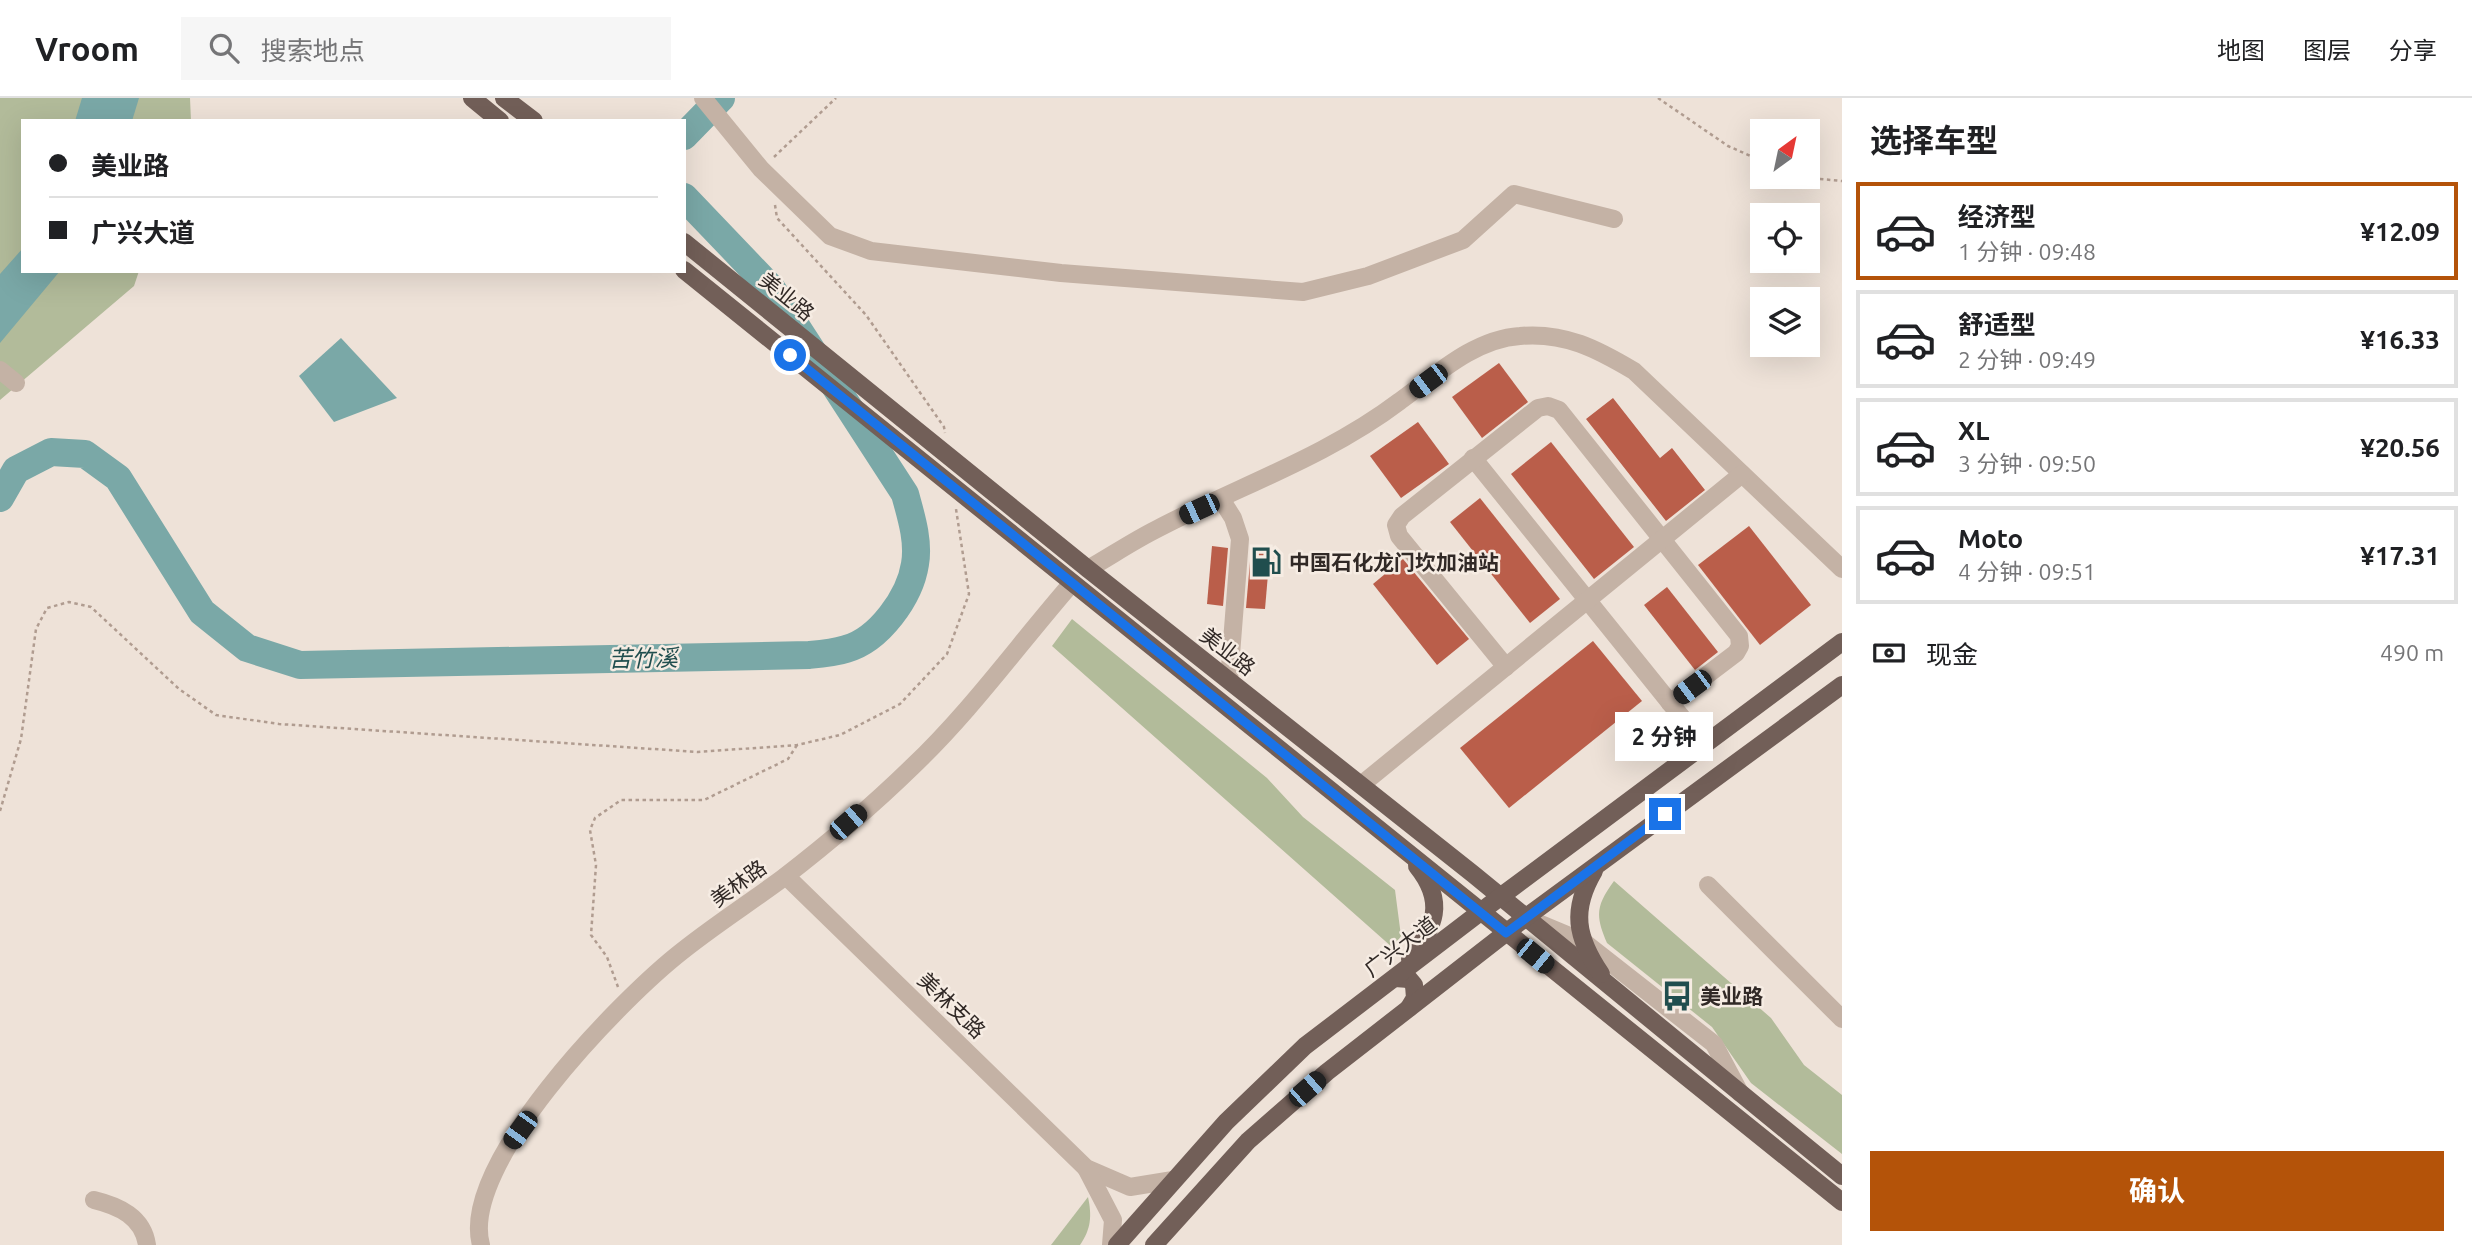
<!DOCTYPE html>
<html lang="zh">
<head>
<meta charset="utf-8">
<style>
	body { margin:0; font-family:Ubuntu,"Noto Sans SC",sans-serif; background:#f6f6f6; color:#202124; height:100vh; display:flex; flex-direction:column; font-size:26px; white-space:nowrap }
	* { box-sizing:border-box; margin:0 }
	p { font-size:23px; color:#757577 }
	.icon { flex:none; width:38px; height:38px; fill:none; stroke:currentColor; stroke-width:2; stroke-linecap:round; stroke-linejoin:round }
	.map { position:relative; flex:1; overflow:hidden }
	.sheet { display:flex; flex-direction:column; background:#fff; width:630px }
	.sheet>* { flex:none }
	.top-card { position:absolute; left:21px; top:21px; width:665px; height:154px; border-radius:0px; box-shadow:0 7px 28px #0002; display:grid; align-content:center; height:154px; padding:0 28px; background:#fff }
	.needle { width:46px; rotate:33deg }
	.fabs { position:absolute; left:1750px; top:21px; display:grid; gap:14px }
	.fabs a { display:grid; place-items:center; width:70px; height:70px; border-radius:0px; background:#fff; box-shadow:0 7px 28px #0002; font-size:35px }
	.end { position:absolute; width:32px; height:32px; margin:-16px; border:9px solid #1a73e8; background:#fff; box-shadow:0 0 0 4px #fff }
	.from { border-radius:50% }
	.bubble { position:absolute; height:49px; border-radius:0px; background:#fff; box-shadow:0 7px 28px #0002; font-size:23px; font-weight:700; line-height:49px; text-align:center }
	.car { position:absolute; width:21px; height:42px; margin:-21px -10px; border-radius:9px; box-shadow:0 0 5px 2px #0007; background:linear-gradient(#222 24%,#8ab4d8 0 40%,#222 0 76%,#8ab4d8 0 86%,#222 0) }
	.top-card b { display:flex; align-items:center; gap:24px; height:66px; font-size:26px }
	.top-card b+b { border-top:2px solid #e0e0e0 }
	.top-card i { width:18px; height:18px; background:#202124 }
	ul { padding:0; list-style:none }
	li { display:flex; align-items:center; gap:21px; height:98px; margin:0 14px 10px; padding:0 14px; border:4px solid #e0e0e0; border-radius:0px }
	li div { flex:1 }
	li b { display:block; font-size:26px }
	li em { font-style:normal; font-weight:700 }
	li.current { border-color:#b45309 }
	li>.icon { width:63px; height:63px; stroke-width:1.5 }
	h2 { padding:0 28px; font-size:32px; line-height:84px }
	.pay { display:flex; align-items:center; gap:18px; height:77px; padding:0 28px; font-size:26px }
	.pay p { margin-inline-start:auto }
	.action { display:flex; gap:14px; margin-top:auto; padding:14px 28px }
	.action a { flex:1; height:80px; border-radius:0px; background:#b45309; color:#fff; font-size:28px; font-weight:700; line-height:80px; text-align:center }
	header { display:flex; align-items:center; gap:42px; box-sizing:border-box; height:98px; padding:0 35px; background:#fff; border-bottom:2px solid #e0e0e0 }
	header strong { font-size:33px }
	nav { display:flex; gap:38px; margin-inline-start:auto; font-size:24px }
	.search { width:490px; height:63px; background:#f6f6f6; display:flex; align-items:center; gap:18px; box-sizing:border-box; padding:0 24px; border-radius:0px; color:#757577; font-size:26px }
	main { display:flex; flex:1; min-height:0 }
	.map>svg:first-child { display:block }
	.green { fill:#b2bb9a }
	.water { fill:#7aa8a7 }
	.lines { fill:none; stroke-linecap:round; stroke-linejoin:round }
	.river { stroke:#7aa8a7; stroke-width:28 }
	.building { fill:#ba5e4a }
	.path { stroke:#b09c90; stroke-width:2.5; stroke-dasharray:3.5 3.5; stroke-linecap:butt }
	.minor { stroke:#c4b2a5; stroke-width:18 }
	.major { stroke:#725f58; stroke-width:18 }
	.route { stroke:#1a73e8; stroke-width:9 }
	.labels { text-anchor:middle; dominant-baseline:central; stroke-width:5; stroke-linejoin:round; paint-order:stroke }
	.street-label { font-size:21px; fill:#312926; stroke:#f6ece3 }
	.poi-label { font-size:21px; font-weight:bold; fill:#312926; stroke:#f6ece3; text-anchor:start }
	.water-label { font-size:23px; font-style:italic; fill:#204e4e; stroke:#f6ece3 }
</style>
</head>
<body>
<header>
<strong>Vroom</strong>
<div class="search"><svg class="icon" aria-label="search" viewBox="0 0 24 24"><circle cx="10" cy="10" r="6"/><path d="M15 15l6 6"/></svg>搜索地点</div>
<nav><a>地图</a><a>图层</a><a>分享</a></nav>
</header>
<main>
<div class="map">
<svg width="1842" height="1147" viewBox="0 0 1842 1147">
	<rect width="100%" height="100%" fill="#eee2d8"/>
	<g class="green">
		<polygon points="0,0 190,0 191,23 23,23 23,173 139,173 134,188 0,302"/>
		<polygon points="1072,521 1267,680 1303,719 1395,792 1401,838 1393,850 1052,548"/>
		<path d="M1614 783 1771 920 1804 967 1842 997V1056L1751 985 1712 929 1607 845C1595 817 1596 808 1614 783Z"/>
		<path d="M1088 1099C1092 1118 1091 1131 1080 1147H1051Z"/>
	</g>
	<g class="water">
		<polygon points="82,0 139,0 132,23 75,23"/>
		<polygon points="23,150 23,173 60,173 0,245 0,176"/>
		<polygon points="341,240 397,300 334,324 299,278"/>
	</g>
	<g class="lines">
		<g class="river">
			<polyline points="684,38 721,0"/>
			<path d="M0 400 16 372 51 354 85 356 118 380 202 514 247 550 300 567 809 557C821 556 834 555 846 551 879 542 910 499 915 466 919 443 911 418 905 396L772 191 684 99"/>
		</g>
	</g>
	<g class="building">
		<polygon points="1499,265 1528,304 1482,340 1452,299"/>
		<polygon points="1613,300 1660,360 1672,350 1705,392 1666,423 1586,321"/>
		<polygon points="1418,324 1449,366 1401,400 1370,358"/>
		<polygon points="1551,344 1634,449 1594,481 1511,376"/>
		<polygon points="1480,400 1560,501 1530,525 1450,424"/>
		<polygon points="1749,428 1811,507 1760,547 1698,467"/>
		<polygon points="1212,448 1228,450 1223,508 1207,506"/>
		<polygon points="1251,452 1270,453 1265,511 1246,510"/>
		<polygon points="1403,461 1469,541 1437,567 1373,486"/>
		<polygon points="1667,489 1718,554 1695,572 1644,507"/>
		<polygon points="1593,543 1642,603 1509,710 1460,650"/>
	</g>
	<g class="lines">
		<g class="path">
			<polyline points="1658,0 1728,48 1762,63"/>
			<polyline points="774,59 836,0"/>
			<polyline points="1799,79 1842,83"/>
			<polyline points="775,107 777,120 866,217 944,329 945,335"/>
			<polyline points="0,713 21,641 36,531 47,510 69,504 91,509 179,591 216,617 279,626 698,654 797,647 840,637 900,606 947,556 969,496 956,411"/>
			<polyline points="618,889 607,859 591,837 596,767 590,732 595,720 621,702 704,702 788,661 797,647"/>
		</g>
		<g class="minor">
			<polyline points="703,0 761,71 830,138 871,153 1061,175 1303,194 1368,178 1463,142 1514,96 1614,121"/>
			<polyline points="0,272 16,285"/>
			<polyline points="1473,360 1704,647"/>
			<polyline points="1221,401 1233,420 1240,441 1229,582"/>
			<path d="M1088 471C1111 458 1133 443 1157 431 1239 388 1326 359 1400 303 1436 277 1474 241 1520 238 1565 234 1597 251 1634 273L1842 471"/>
			<polyline points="1506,569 1399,438 1396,427 1402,418 1538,310 1548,308 1559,312 1739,538 1740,548 1736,555 1670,605"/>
			<polyline points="1361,687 1742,376"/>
			<polyline points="786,778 1086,1070 1130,1089 1173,1082"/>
			<polyline points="1708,787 1842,921"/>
			<polyline points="1536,824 1584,844 1714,946 1740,995"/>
			<polyline points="1086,1070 1113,1122 1111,1147"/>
			<path d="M94 1102C119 1108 143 1119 147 1147"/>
			<path d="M481 1147C459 1067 617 906 676 858 710 830 748 806 783 780 827 746 872 708 912 669 971 613 1018 547 1072 485"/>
		</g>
		<g class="major">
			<polyline points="472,0 500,23"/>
			<polyline points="504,0 534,23"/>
			<polyline points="684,144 1088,471 1473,776 1842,1078"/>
			<polyline points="684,172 1842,1104"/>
			<path d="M1594 773C1571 812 1576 839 1601 876"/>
			<path d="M1410 861C1435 829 1446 804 1417 768"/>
			<polyline points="1395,880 1409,881 1414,887 1415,900 1409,910"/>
			<polyline points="1117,1147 1226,1024 1305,948 1500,799 1842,544"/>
			<polyline points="1154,1147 1248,1043 1327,974 1525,820 1842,587"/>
		</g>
	</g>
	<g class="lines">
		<polyline class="route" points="790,257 1506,835 1665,716"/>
	</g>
	<defs>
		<g id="fuel-bare" transform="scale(2.415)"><path d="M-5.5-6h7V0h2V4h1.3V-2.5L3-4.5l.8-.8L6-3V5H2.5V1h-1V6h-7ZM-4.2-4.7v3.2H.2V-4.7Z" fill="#204e4e" stroke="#f6ece3" stroke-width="2.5" paint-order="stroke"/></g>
		<g id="bus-bare" transform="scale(2.415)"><path d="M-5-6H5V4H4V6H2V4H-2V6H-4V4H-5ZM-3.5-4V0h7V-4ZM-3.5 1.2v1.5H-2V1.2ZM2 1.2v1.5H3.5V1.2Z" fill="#204e4e" stroke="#f6ece3" stroke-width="2.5" paint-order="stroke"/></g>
	</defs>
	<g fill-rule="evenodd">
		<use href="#fuel-bare" x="1266" y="464"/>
		<use href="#bus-bare" x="1677" y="898"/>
	</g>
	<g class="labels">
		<g class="street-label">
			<text transform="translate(787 198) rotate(39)">美业路</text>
			<text transform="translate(1228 553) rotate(38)">美业路</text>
			<text transform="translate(738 785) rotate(-36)">美林路</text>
			<text transform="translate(1400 848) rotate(-37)">广兴大道</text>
			<text transform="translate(952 907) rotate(44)">美林支路</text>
		</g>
		<g class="poi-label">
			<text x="1289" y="464">中国石化龙门坎加油站</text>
			<text x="1700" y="898">美业路</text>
		</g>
		<g class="water-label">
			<text transform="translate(643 560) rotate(-1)">苦竹溪</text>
		</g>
	</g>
</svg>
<div class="fabs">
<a><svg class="needle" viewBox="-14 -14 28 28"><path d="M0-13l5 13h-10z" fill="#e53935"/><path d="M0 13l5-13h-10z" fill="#757577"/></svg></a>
<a><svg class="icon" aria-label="locate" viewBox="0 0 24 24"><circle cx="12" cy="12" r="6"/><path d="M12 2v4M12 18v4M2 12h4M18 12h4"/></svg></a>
<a><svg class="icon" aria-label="layers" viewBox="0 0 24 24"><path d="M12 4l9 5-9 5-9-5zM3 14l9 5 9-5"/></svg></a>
</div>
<i class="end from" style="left:790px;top:257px"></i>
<i class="end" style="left:1665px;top:716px"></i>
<div class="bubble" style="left:1615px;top:614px;width:98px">2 分钟</div>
<i class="car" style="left:1428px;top:283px;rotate:233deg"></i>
<i class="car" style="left:1199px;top:411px;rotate:245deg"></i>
<i class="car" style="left:1692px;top:589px;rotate:233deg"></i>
<i class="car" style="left:848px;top:724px;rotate:49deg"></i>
<i class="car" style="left:1535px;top:858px;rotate:129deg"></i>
<i class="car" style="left:1307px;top:991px;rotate:49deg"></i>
<i class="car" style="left:520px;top:1032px;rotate:216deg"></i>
<div class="top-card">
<b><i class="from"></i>美业路</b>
<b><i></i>广兴大道</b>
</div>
</div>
<section class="sheet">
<h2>选择车型</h2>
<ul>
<li class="current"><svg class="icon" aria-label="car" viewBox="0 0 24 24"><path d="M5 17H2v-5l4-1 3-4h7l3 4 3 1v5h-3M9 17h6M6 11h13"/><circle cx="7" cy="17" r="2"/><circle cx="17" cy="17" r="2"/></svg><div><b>经济型</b><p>1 分钟 · 09:48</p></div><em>¥12.09</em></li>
<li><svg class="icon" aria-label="car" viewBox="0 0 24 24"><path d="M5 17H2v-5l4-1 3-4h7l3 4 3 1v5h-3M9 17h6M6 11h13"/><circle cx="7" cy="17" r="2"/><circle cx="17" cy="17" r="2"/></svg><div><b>舒适型</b><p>2 分钟 · 09:49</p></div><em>¥16.33</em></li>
<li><svg class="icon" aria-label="car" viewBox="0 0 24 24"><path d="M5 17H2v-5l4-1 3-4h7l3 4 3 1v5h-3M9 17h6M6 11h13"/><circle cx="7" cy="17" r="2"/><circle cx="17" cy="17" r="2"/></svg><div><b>XL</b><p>3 分钟 · 09:50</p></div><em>¥20.56</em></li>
<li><svg class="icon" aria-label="car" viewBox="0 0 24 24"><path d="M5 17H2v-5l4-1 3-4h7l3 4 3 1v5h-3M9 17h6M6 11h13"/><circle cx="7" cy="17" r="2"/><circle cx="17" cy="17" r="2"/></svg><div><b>Moto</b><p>4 分钟 · 09:51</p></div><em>¥17.31</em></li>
</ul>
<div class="pay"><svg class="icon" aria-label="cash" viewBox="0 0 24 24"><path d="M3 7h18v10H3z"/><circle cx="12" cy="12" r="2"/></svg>现金<p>490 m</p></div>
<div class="action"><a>确认</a></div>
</section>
</main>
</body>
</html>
